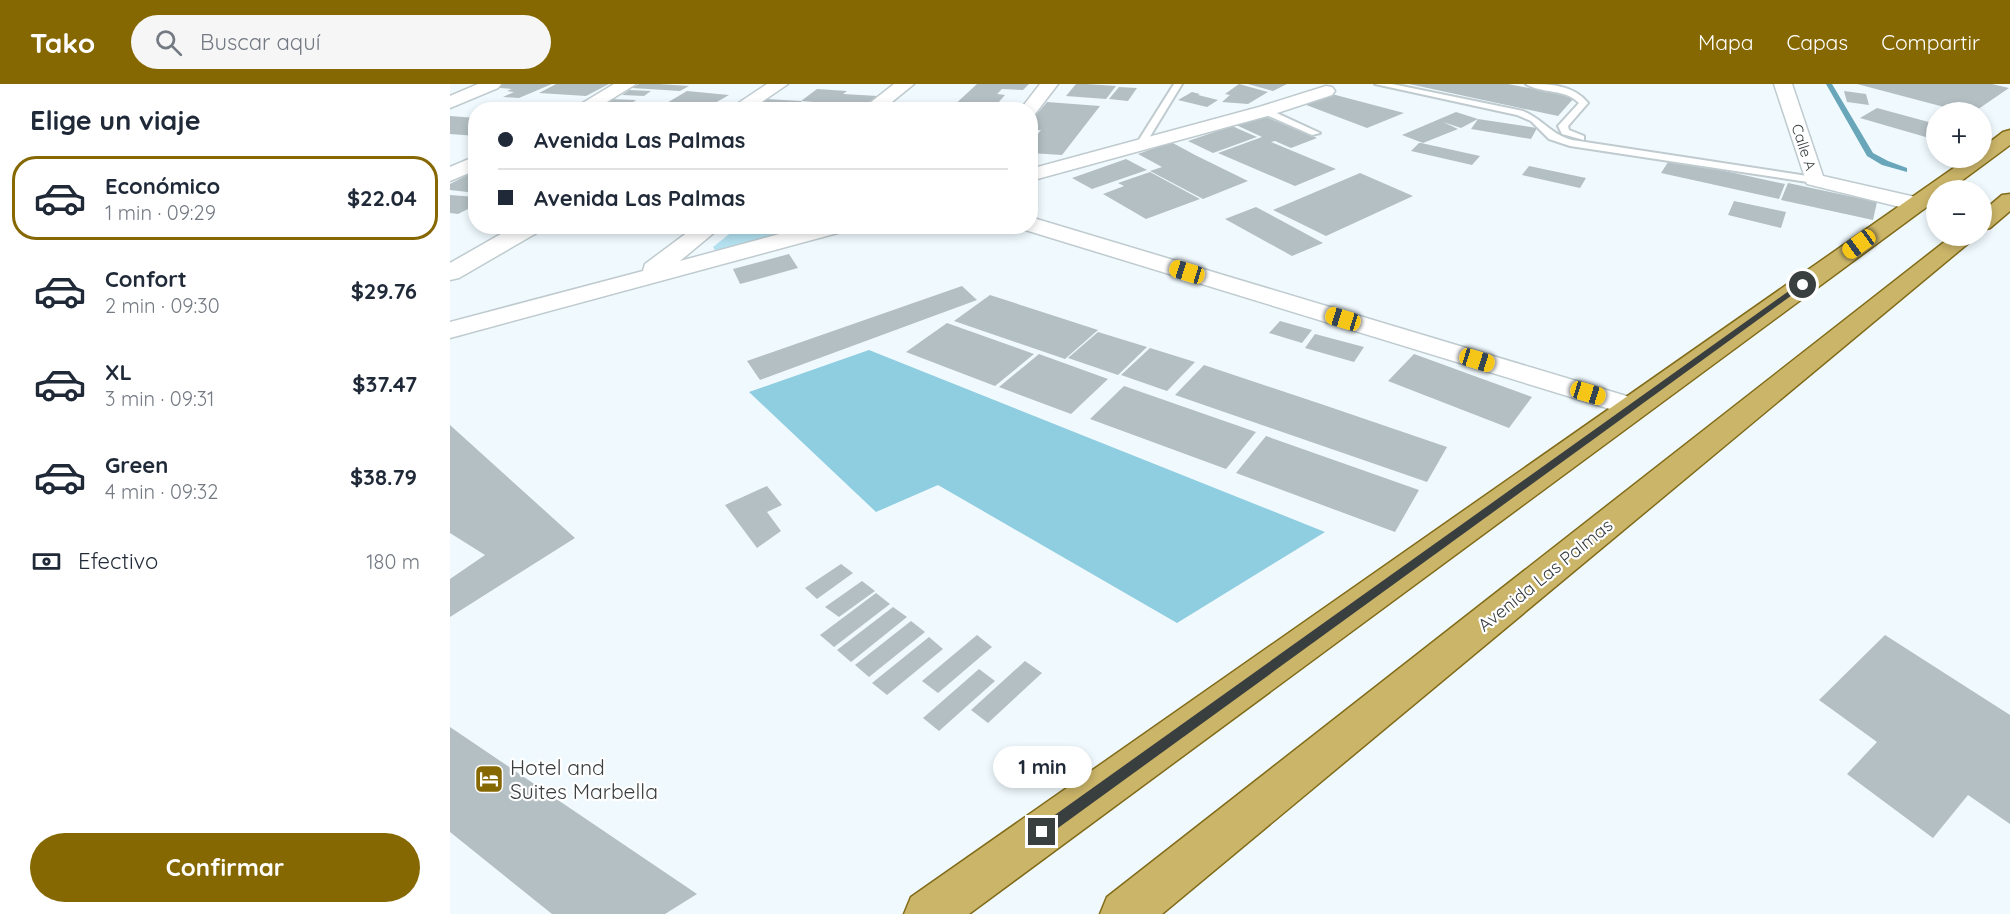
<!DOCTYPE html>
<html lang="es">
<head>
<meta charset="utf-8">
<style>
	body { margin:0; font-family:Quicksand,sans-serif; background:#f6f6f7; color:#1f2937; height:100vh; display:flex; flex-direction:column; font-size:22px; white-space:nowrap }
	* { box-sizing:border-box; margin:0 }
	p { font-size:20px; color:#747a83 }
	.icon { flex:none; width:33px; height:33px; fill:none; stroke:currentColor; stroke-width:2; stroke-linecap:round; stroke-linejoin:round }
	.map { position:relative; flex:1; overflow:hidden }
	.drawer { display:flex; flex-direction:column; background:#fff; width:450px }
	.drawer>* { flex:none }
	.banner { position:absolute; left:18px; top:18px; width:570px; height:132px; border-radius:24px; box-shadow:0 3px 9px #0003; display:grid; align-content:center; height:132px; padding:0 30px; background:#fff }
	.tools { position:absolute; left:1476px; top:18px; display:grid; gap:12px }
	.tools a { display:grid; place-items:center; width:66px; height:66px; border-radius:50%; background:#fff; box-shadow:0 3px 9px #0003; font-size:30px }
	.end { position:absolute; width:27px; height:27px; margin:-14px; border:8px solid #393e3f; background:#fff; box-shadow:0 0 0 3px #fff }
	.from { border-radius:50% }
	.bubble { position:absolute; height:42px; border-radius:21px; background:#fff; box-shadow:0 3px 9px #0003; font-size:20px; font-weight:700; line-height:42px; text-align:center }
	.car { position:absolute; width:18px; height:36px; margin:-18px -9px; border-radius:8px; box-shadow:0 0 4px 2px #0007; background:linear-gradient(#f5c518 24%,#345 0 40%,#f5c518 0 76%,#345 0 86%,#f5c518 0) }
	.banner b { display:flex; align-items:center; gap:21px; height:57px; font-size:22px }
	.banner b+b { border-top:2px solid #e0e1e3 }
	.banner i { width:15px; height:15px; background:#1f2937 }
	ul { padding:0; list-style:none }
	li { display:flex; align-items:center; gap:18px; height:84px; margin:0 12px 9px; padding:0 18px; border:3px solid transparent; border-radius:24px }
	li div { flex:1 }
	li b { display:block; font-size:22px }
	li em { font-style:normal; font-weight:700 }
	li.active { border-color:#866803 }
	li>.icon { width:54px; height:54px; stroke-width:1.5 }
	h2 { padding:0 30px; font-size:27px; line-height:72px }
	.pay { display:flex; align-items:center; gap:15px; height:66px; padding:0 30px; font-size:22px }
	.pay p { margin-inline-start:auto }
	.primary-button { display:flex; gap:12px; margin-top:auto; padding:12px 30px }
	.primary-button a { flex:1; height:69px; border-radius:36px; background:#866803; color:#fff; font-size:24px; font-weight:700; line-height:69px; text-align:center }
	header { display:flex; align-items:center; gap:36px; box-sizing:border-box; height:84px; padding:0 30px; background:#866803; color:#fff }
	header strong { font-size:28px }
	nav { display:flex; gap:33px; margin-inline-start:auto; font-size:21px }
	.search { width:420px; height:54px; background:#f6f6f7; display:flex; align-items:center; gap:15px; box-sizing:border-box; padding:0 21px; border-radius:33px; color:#747a83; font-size:22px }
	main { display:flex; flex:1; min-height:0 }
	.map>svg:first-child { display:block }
	.green { fill:#b4e1f0 }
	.forest { fill:#8fcde0 }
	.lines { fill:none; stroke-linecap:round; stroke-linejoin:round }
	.stream { fill:#69a6b9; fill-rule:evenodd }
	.building { fill:#b3bfc3 }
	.service-casing { stroke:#bfcbcf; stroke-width:4 }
	.minor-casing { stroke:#bfcbcf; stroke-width:3 }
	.primary-casing { stroke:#816b19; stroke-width:3 }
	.service { fill:#fff; fill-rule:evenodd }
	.minor { fill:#fff; fill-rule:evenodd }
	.primary { fill:#cbb569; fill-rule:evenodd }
	.route { fill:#393e3f }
	.labels { text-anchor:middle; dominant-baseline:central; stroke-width:4.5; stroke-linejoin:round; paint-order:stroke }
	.far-street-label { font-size:15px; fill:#393e3f; stroke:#fff }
	.street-label { font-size:18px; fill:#393e3f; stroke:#fff }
	.near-poi-label { font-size:21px; fill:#393e3f; stroke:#fff; text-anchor:start }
</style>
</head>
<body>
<header>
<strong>Tako</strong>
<div class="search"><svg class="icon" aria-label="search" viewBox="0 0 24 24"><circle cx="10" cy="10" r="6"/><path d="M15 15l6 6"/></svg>Buscar aquí</div>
<nav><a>Mapa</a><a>Capas</a><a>Compartir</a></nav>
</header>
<main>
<section class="drawer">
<h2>Elige un viaje</h2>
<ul>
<li class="active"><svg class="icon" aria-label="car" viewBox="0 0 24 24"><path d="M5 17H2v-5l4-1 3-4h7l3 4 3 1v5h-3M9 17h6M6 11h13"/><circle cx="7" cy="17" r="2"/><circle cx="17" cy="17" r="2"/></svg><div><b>Económico</b><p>1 min · 09:29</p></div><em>$22.04</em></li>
<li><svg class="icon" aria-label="car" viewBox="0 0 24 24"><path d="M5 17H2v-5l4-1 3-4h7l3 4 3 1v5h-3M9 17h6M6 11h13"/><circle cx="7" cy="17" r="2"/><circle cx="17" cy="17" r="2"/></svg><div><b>Confort</b><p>2 min · 09:30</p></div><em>$29.76</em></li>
<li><svg class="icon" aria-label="car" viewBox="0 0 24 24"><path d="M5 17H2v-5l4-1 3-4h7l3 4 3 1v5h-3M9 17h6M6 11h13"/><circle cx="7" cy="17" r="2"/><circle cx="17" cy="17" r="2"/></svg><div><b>XL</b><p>3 min · 09:31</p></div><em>$37.47</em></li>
<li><svg class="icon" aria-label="car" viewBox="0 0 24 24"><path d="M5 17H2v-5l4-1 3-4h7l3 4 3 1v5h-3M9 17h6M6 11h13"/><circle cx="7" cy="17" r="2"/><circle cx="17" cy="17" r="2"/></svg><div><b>Green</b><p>4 min · 09:32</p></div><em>$38.79</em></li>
</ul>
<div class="pay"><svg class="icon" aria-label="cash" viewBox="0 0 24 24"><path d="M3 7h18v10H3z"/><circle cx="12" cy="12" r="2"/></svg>Efectivo<p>180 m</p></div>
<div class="primary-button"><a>Confirmar</a></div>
</section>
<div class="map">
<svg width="1560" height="830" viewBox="0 0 1560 830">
	<rect width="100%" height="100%" fill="#f0fafe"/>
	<polygon class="green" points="288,143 371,143 266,168 263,163"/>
	<polygon class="forest" points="419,266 875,448 727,539 488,401 426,428 299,308"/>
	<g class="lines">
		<polygon class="stream" points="1376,0 1382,0 1423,69 1438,77 1457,84 1457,88 1432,81 1417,72"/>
	</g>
	<g class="building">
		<polygon points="43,0 102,0 69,14 53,13 64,8 57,7 62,5 37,3"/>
		<polygon points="106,0 159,0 136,12 89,9"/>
		<polygon points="189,0 209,0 239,2 230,7 182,4"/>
		<polygon points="527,0 579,0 573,6 552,5 547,10 555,11 548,19 559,19 553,26 501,24"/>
		<polygon points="626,0 636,0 666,2 656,15 616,12"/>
		<polygon points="789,0 818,8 798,20 772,18 780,11 775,10"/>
		<polygon points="798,0 837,0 823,7"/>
		<polygon points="959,0 1058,0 1125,13 1108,32"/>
		<polygon points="1407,0 1542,0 1559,4 1524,28 1513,28"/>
		<polygon points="669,3 687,4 678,17 659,15"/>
		<polygon points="367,5 397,7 393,10 428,12 415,22 351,17"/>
		<polygon points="179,6 201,7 194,12 172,11"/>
		<polygon points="237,7 279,11 258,23 215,20"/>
		<polygon points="1394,7 1416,10 1419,21 1397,18"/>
		<polygon points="742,8 750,10 748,11 768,16 757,23 728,16"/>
		<polygon points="878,9 954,29 917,44 851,19"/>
		<polygon points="159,15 186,16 172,26 142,26"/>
		<polygon points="316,15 352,17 341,26 301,26"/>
		<polygon points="597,18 650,22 612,71 580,69 580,60 591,46 580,46 580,38"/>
		<polygon points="356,19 383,21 378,26 348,26"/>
		<polygon points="1427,24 1486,40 1486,56 1410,34"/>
		<polygon points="1006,28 1028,35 1087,44 1081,55 1021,45 1028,35 1011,44 993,38 1008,45 973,59 952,51"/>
		<polygon points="811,31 867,54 841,64 825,57 821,58 886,85 845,102 768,69 812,53 784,40"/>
		<polygon points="0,32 26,34 26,52 0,50"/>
		<polygon points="782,42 807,53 763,69 738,57"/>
		<polygon points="721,58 745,71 798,97 753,115 700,87 712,83 688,70"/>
		<polygon points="969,59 971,59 1030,72 1022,81 961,67"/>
		<polygon points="676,75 697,86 642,105 622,94"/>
		<polygon points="1220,75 1335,100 1329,115 1211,89"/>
		<polygon points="1079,82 1136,94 1130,104 1072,91"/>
		<polygon points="23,88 26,89 26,109 0,106 0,100"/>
		<polygon points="700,88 750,115 696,135 653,110 674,102 668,99"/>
		<polygon points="910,89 963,112 876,152 823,126"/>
		<polygon points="1338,99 1427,118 1423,136 1331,116"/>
		<polygon points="0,111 26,113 26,121 8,130 0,129"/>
		<polygon points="1284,117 1336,128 1331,144 1278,131"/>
		<polygon points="806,123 873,159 842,172 775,135"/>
		<polygon points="459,142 486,142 478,150 454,148"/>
		<polygon points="339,170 348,184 290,200 283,185"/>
		<polygon points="512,202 527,216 310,296 297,277"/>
		<polygon points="540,211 648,246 615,275 504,237"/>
		<polygon points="830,237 862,246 852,259 819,249"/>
		<polygon points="497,239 584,270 545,302 456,268"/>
		<polygon points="648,248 697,263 668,291 618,274"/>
		<polygon points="865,250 914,263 904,278 855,264"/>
		<polygon points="700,264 745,278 717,307 671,291"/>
		<polygon points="589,270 658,295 621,330 549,303"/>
		<polygon points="964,270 1082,313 1059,344 938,297"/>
		<polygon points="754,281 871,320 997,363 977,398 725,311"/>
		<polygon points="674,302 806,348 776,385 640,335"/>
		<polygon points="0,341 125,454 0,533 0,495 35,471 0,449"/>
		<polygon points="816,352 969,406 945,448 786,389"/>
		<polygon points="317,402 332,421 317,428 331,447 307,464 275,421"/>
		<polygon points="391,480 403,489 367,515 355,504"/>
		<polygon points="412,497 425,507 389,533 375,523"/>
		<polygon points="426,509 440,520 384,563 370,551"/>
		<polygon points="443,523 457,533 401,578 387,566"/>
		<polygon points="461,537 475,548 419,593 405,581"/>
		<polygon points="527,551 542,563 488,609 472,597"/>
		<polygon points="1435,551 1560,631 1560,740 1518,711 1483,754 1397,690 1427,658 1369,616"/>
		<polygon points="479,553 493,565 437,611 422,599"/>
		<polygon points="575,577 592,589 538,639 521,626"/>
		<polygon points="529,585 545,597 489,647 473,634"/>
		<polygon points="0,643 247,810 215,830 102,830 0,748"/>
	</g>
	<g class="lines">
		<g class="service-casing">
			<g id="service">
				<polygon points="724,0 732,0 693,64 687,64 685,62"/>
				<path d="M925 0H942L1073 27C1094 36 1099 49 1122 56L1364 93 1369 96 1364 99 1120 62 1099 55 1081 37 1067 31Z"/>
				<path d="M1076 0C1098 0 1123 0 1138 19L1118 42 1119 46 1134 52V56L1112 50 1108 42 1129 19C1114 4 1092 10 1076 0Z"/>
				<polygon points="812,25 818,25 870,49 862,51 812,29"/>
			</g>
		</g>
		<g class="minor-casing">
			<g id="minor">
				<polygon points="28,0 51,0 48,4 0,24 0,12"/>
				<polygon points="164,0 186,0 144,26 121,26"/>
				<polygon points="317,0 338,0 300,26 278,26"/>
				<polygon points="444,0 464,0 432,26 411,26"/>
				<polygon points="590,0 608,0 585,30 580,31 580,26 570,26"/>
				<polygon points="1324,0 1342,0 1373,92 1474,115 1477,120 1474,125 1466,127 1357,100"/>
				<polygon points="876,2 882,3 885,7 882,11 821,31 580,97 580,85 809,23"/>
				<polygon points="26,72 26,86 0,97 0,83"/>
				<polygon points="580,133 1193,317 1198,323 1193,329 1183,332 1173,329 572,145 570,142 580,142"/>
				<polygon points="65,142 93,142 90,147 9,194 0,196 0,179"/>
				<polygon points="246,142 272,142 230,177 359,142 398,142 395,147 0,254 0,238 193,187 195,180"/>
			</g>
		</g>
		<g class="primary-casing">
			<g id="primary">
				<polygon points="1560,46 1560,61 1499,106 1486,106 1486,116 519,830 454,830 461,813 1518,74 1532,74 1532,64 1553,48"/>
				<polygon points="1560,110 1560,127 1540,144 1532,146 1532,128 1552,111"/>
				<polygon points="1502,152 1527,152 712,830 650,830 657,813"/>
			</g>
		</g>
		<use href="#service" class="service"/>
		<use href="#minor" class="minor"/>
		<use href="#primary" class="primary"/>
	</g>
	<polygon class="route" points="1350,199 1356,201 597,752 592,754 588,752 586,748 588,743"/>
	<defs>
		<g id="hotel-square" transform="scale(1.5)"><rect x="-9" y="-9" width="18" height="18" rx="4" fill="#866803" stroke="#fff"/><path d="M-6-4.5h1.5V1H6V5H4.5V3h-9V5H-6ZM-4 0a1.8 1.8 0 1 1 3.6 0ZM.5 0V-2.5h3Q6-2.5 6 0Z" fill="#fff"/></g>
	</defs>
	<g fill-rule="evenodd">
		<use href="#hotel-square" x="39" y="695"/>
	</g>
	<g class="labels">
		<g class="far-street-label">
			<text transform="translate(1354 63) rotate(72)">Calle A</text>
		</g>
		<g class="street-label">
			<text transform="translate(1095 491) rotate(-39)">Avenida Las Palmas</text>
		</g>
		<g class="near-poi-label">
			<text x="60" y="683">Hotel and<tspan x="60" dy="24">Suites Marbella</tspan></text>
		</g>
	</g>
</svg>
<div class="tools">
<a>+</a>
<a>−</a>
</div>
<i class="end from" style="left:1353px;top:201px"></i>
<i class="end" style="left:592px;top:748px"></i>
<div class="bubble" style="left:543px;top:662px;width:99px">1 min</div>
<i class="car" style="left:1409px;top:160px;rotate:234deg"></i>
<i class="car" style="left:737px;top:188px;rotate:287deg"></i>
<i class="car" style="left:893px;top:235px;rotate:287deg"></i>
<i class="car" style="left:1027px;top:276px;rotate:107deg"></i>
<i class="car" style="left:1138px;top:309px;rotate:107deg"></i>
<div class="banner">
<b><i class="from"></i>Avenida Las Palmas</b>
<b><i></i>Avenida Las Palmas</b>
</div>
</div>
</main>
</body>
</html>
